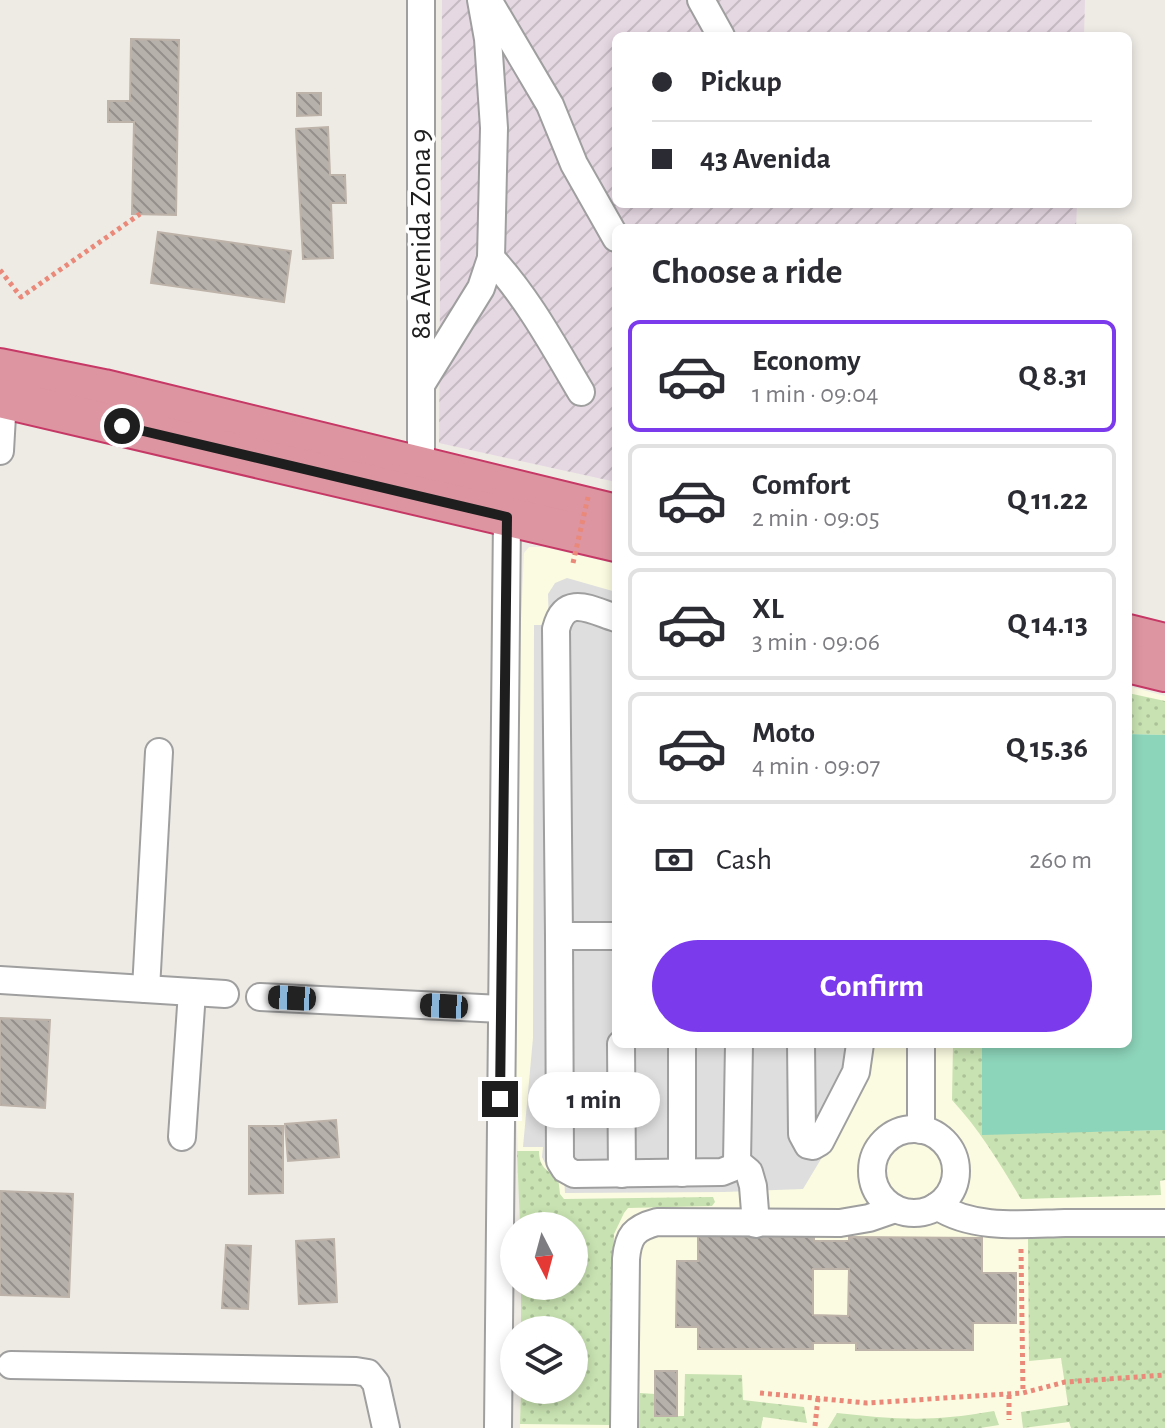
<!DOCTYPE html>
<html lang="en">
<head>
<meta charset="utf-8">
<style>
	body { margin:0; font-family:"Alegreya Sans",sans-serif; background:#f2f2f3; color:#2b2b33; height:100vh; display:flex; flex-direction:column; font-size:30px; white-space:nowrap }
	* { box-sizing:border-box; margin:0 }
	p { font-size:26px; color:#7c7c81 }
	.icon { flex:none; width:44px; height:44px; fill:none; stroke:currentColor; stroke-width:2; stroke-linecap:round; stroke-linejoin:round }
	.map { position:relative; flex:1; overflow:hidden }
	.details { position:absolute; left:612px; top:224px; width:520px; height:824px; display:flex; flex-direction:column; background:#fff; border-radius:12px; box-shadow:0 4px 12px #0003 }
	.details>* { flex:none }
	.banner { position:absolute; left:612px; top:32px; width:520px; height:176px; border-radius:12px; box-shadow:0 4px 12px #0003; display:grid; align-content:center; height:176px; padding:0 40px; background:#fff }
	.needle { width:52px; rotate:174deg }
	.controls { position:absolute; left:500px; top:1212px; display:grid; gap:16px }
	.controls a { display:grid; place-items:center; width:88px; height:88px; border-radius:50%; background:#fff; box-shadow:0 4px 12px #0003; font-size:40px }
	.end { position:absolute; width:36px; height:36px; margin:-18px; border:10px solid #1e1e1e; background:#fff; box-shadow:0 0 0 4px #fff }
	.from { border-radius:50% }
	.bubble { position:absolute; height:56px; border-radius:28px; background:#fff; box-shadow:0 4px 12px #0003; font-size:26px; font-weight:700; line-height:56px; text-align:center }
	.car { position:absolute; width:24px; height:48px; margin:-24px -12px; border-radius:10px; box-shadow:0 0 6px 2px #0007; background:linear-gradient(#222 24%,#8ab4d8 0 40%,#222 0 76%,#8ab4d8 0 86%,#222 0) }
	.banner b { display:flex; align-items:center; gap:28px; height:76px; font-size:30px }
	.banner b+b { border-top:2px solid #e1e1e2 }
	.banner i { width:20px; height:20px; background:#2b2b33 }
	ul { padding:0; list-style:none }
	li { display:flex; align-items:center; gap:24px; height:112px; margin:0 16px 12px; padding:0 24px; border:4px solid #e1e1e2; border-radius:12px }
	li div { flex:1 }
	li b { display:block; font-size:30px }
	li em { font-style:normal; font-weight:700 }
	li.active { border-color:#7c3aed }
	li>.icon { width:72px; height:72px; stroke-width:1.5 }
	h2 { padding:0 40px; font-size:36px; line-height:96px }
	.pay { display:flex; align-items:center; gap:20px; height:88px; padding:0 40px; font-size:30px }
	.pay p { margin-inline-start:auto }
	.cta { display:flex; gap:16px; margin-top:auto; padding:16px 40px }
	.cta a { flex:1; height:92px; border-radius:48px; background:#7c3aed; color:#fff; font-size:32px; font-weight:700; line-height:92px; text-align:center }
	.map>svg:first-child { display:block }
	.industrial { fill:url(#industrial-furrows) }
	.education { fill:#fbfbe1 }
	.grass { fill:url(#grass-dots) }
	.pitch { fill:#8cd4ba }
	.parking { fill:#dedede }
	.building { fill:url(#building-back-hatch); stroke:#beb3a9; stroke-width:2; fill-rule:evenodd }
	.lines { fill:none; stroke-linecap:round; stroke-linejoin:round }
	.minor-casing { stroke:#9f9f9f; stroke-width:30 }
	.highway-casing { stroke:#c63865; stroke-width:42 }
	.path { stroke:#ea887a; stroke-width:5; stroke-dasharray:4 4; stroke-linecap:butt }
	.minor { stroke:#fff; stroke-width:26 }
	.highway { stroke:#dd95a1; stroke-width:38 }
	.path-bridge { stroke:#ea887a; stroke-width:5; stroke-dasharray:4 4; stroke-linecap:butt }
	.route { stroke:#1e1e1e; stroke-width:10 }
	.labels { text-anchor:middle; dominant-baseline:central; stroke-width:7; stroke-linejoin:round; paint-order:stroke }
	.street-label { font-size:30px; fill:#1e1e1e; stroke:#fff }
</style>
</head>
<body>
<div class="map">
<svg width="1165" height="1428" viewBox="0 0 1165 1428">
	<defs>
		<pattern id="industrial-furrows" width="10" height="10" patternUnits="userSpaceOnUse" patternTransform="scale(2)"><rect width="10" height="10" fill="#e6d8e3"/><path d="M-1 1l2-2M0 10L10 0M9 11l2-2" fill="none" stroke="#c5b9c2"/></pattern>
		<pattern id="grass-dots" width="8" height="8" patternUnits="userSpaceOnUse" patternTransform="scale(2)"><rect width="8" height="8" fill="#c8e2b1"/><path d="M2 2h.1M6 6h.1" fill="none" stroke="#abc198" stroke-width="1.8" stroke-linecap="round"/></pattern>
		<pattern id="building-back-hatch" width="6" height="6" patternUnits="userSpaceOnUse" patternTransform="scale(2)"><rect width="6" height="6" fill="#b7b1ab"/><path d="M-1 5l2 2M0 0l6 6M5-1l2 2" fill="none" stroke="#948f8b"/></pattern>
	</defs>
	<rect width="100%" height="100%" fill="#eeebe5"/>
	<polygon class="industrial" points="442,0 1085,0 1084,36 616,36 616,204 1077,204 1076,228 616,228 616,482 439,443"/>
	<polygon class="education" points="529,547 544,547 616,564 616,1044 1128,1044 1128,686 1165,696 1165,1428 520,1428 521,1390 574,1390 574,1330 522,1306 521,1286 574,1286 574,1226 520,1226 515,1062 519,666 524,553"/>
	<g class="grass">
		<polygon points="1128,693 1165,701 1165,735 1128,734"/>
		<path d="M953 1044H982V1134L1165 1130V1180L1160 1181 1161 1195 1021 1199C1000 1164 980 1130 952 1100Z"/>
		<path d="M517 1151H539C539 1166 546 1171 558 1177L560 1194 564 1199 713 1197 715 1202 712 1206 628 1208 624 1213 614 1234 612 1425 520 1424 521 1390H574V1330H521V1286H574V1226H520Z"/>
		<polygon points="1165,1234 1165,1428 1071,1428 1069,1422 1023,1428 1021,1412 1068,1405 1061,1358 1029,1361 1028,1238"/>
		<polygon points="685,1374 742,1375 743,1400 804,1407 807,1423 763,1417 761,1428 639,1428 640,1393 655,1394 655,1416 684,1416"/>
		<path d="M994 1411 999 1425 980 1428H828L837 1413C874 1417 912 1421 950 1417 965 1416 979 1413 994 1411Z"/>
	</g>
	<polygon class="pitch" points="1128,734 1165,735 1165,1130 982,1135 982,1044 1128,1044"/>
	<polygon class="parking" points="567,578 616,592 616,1044 869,1044 836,1134 803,1189 724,1192 565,1193 564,1175 547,1167 542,1157 543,1147 523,1147 533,1038 534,625 549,625 548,594 555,583"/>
	<g class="building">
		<polygon points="131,39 179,40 176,215 132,214 134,122 108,122 108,101 130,101"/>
		<polygon points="297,93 321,93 321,115 297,116"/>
		<polygon points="328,127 330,175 345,175 346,203 331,203 333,258 303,259 296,129"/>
		<polygon points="158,232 291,251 284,302 151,283"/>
		<polygon points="0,1018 50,1020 45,1108 0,1105"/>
		<polygon points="336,1120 339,1157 288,1161 285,1124"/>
		<polygon points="249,1126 283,1126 283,1193 249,1194"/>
		<polygon points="0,1191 73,1194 69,1297 0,1295"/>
		<path d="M698 1236 814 1237V1241H849V1237L982 1238V1273H1016V1323H973V1350H856V1343H813V1349H698V1327H676L677 1261H698ZM813 1269H849L848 1316 813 1315Z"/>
		<polygon points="334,1239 337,1302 299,1304 296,1241"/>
		<polygon points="226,1245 251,1246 248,1309 222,1308"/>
		<rect x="655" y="1371" width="22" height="45"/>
	</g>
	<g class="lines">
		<g class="minor-casing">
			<g id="minor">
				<polyline points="488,0 550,105 574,164 616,238"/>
				<polyline points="701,0 721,36"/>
				<path d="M491 258C528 298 553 345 581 392"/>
				<polyline points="421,385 481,288 491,258 494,128 488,39 481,0"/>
				<polyline points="0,451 3,398"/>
				<polyline points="421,467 421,0"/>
				<path d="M559 936 556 629C565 593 591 610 616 618"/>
				<polyline points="616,936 559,936 560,1161 565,1169 574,1174 722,1172 732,1168 737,1162 749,1172 753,1186 756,1224"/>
				<polyline points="0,980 225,994"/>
				<polyline points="146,989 159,752"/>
				<polyline points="260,997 501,1009"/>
				<polyline points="621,1044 622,1174"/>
				<polyline points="801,1044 802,1134 808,1145 813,1146 820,1142 856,1072 860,1044"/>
				<circle cx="914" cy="1171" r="42"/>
				<polyline points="921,1130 921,1044"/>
				<polyline points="182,1137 192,992"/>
				<polyline points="737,1162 739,1044"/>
				<polyline points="682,1173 682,1044"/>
				<path d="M937 1206C974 1230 1023 1224 1065 1223 1098 1223 1132 1223 1165 1223"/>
				<polyline points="11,1365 356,1371 368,1373 376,1383 386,1428"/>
				<polyline points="498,1428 507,517"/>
				<path d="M624 1428 626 1259C628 1236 634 1228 657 1222L840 1223 869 1218 895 1209"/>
			</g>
		</g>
		<g class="highway-casing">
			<g id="highway">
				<polyline points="0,368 104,389 616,514"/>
				<polyline points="0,398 616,542"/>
				<polyline points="1128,634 1165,643"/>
				<polyline points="1128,663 1165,672"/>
			</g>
		</g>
		<g class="path">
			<polyline points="0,270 21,297 140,214"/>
			<polyline points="1021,1249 1023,1393"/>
			<polyline points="760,1393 867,1403 1023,1393 1065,1382 1165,1375"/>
			<polyline points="1009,1395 1009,1420"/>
			<polyline points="815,1426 818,1398"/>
		</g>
		<use href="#minor" class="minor"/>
		<use href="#highway" class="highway"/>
		<polyline class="path-bridge" points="573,563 588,497"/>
	</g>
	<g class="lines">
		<polyline class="route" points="122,426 507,517 500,1099"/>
	</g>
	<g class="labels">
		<g class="street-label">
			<text transform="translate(421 234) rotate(-90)">8a Avenida Zona 9</text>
		</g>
	</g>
</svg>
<div class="controls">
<a><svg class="needle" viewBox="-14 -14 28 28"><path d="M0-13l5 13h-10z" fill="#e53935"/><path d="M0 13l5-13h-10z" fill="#7c7c81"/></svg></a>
<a><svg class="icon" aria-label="layers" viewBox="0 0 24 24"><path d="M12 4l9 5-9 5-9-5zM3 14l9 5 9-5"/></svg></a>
</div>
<i class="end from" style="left:122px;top:426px"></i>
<i class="end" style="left:500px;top:1099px"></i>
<div class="bubble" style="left:528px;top:1072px;width:132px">1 min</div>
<i class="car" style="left:292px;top:998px;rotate:273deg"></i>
<i class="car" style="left:444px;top:1006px;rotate:273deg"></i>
<div class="banner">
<b><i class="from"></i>Pickup</b>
<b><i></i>43 Avenida</b>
</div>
<section class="details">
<h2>Choose a ride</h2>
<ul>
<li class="active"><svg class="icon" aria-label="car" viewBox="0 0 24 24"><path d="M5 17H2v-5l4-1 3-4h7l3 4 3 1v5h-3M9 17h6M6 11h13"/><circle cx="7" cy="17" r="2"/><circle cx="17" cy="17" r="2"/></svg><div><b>Economy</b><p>1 min · 09:04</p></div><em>Q 8.31</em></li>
<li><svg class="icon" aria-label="car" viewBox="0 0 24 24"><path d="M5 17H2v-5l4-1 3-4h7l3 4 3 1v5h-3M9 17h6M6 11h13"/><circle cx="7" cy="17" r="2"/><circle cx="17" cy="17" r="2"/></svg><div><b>Comfort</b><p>2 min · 09:05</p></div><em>Q 11.22</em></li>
<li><svg class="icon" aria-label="car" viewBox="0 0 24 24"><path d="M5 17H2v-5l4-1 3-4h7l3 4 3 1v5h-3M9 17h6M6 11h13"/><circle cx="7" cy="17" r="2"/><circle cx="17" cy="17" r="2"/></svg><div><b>XL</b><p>3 min · 09:06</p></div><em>Q 14.13</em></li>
<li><svg class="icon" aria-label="car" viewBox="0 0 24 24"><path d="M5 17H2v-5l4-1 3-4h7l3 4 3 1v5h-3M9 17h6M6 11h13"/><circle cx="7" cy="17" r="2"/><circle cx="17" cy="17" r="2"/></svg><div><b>Moto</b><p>4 min · 09:07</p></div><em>Q 15.36</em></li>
</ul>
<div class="pay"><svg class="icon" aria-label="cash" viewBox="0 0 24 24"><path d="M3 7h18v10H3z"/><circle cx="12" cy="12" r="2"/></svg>Cash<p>260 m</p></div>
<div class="cta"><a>Confirm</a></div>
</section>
</div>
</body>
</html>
